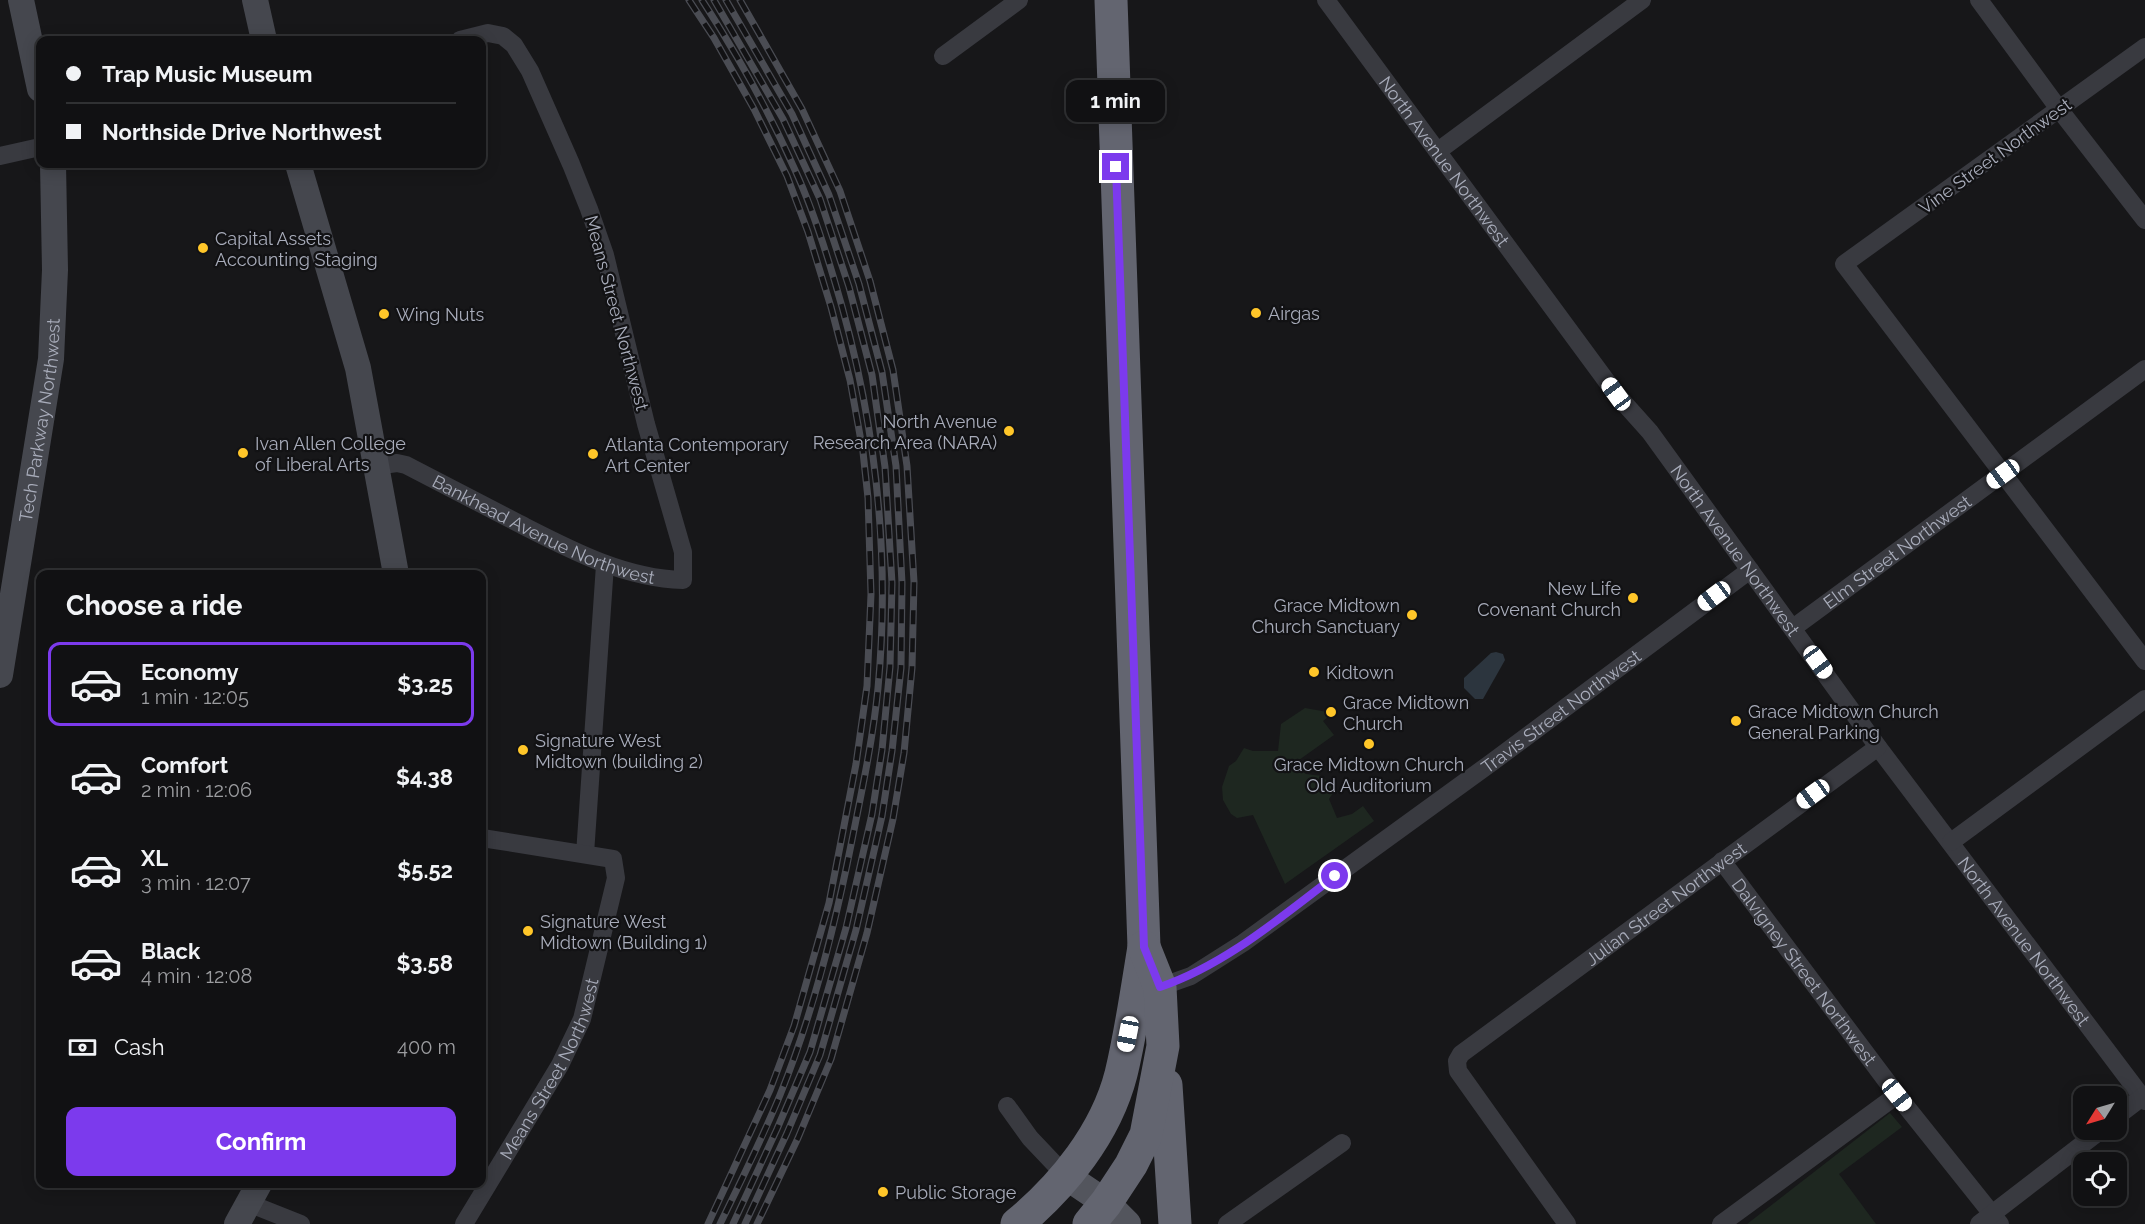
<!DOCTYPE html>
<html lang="en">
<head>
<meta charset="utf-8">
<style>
	body { margin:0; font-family:Raleway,sans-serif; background:#1e1f21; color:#f1f3f6; height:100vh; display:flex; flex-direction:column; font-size:22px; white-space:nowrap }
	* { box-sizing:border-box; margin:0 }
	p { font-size:20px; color:#9c9da0 }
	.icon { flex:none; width:33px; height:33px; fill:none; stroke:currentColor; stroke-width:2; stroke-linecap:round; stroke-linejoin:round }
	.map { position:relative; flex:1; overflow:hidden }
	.drawer { position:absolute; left:36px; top:570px; width:450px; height:618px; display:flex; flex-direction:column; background:#111113; border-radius:12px; box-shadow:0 3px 15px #0003,0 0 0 2px #303133 }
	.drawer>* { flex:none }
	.top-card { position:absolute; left:36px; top:36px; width:450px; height:132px; border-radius:12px; box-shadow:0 3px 15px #0003,0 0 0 2px #303133; display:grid; align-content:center; height:132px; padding:0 30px; background:#111113 }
	.needle { width:39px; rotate:233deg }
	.tools { position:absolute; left:2073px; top:1086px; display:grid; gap:12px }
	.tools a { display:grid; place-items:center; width:54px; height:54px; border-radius:12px; background:#111113; box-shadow:0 3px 15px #0003,0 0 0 2px #303133; font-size:30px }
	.end { position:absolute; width:27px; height:27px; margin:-14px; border:8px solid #7c3aed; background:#fff; box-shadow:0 0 0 3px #fff }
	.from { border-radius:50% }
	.bubble { position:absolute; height:42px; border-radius:12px; background:#111113; box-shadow:0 3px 15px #0003,0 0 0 2px #303133; font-size:20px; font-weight:700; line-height:42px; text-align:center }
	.car { position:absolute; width:18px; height:36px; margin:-18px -9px; border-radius:8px; box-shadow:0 0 4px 2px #0007; background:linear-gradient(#fff 24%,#345 0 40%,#fff 0 76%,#345 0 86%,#fff 0) }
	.top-card b { display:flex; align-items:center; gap:21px; height:57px; font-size:22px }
	.top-card b+b { border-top:2px solid #303133 }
	.top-card i { width:15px; height:15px; background:#f1f3f6 }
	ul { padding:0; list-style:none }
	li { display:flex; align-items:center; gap:18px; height:84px; margin:0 12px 9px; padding:0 18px; border:3px solid transparent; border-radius:12px }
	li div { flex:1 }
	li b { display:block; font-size:22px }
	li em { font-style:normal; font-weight:700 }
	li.current { border-color:#7c3aed }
	li>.icon { width:54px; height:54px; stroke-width:1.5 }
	h2 { padding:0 30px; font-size:27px; line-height:72px }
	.pay { display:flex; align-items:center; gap:15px; height:66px; padding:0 30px; font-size:22px }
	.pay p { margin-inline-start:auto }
	.primary-button { display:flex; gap:12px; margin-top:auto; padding:12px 30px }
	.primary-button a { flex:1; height:69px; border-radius:12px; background:#7c3aed; color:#fff; font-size:24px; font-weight:700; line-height:69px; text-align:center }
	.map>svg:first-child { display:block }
	.green { fill:#1e2720 }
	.water { fill:#2c353e }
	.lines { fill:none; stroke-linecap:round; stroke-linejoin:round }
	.street { stroke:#393a40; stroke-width:18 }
	.secondary { stroke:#45474e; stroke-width:26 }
	.primary { stroke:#53555d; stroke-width:28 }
	.highway { stroke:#636570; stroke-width:33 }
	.rail-casing { stroke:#4a4c53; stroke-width:7 }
	.rail { stroke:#121214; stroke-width:4.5; stroke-dasharray:14; stroke-linecap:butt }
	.route { stroke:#7c3aed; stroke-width:8 }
	.poi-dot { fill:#ffc629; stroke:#121214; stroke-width:2 }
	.labels { text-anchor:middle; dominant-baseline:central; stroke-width:4.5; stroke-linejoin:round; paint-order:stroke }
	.street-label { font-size:18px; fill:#a8acba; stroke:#121214 }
	.poi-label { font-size:18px; fill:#a8acba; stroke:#121214; text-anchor:start }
</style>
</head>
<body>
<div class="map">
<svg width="2145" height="1224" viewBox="0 0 2145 1224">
	<rect width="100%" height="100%" fill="#171719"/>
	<g class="green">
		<polygon points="1305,708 1333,713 1323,721 1334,735 1292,765 1306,774 1322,776 1335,790 1329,799 1337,818 1352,814 1363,806 1374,821 1285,884 1253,815 1237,818 1231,814 1223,800 1222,787 1229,766 1236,761 1244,748 1253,751 1278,751 1281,724"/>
		<polygon points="1890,1113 1902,1127 1839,1174 1876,1224 1747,1224"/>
	</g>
	<polygon class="water" points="1496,652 1503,654 1505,660 1483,699 1475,699 1464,688 1464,678 1491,653"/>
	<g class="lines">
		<g class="street">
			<path id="s1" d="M1326 0 1616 394 1650 432 1878 747 2145 1101"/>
			<polyline points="1979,0 2059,109 2145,220"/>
			<polyline points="2145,47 1844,264 2145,661"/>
			<polyline points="943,56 1019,0"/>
			<polyline points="1438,151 1642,0"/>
			<polyline points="0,156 40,147"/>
			<path id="s2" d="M375 466 397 463 406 465C443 484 479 503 516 522 569 549 622 578 683 580V552L646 424 605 255 589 209 571 164 530 71 514 45 503 36 488 33 460 40"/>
			<path id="s3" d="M1793 628 2145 369"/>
			<polyline points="1951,842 2145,699"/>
			<polyline points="585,854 605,565"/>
			<path id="s4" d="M1722 861 1897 1095 2000 1224"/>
			<path id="s5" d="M1160 987 1191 976 1243 943 1491 763 1750 570"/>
			<polyline points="1007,1106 1030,1138 1066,1176"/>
			<polyline points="2116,1117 2145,1095"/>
			<polyline points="248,1203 301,1224"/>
			<path id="s6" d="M464 1224 560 1065 582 1019 616 878 613 859 482 838"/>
			<polyline points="1227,1224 1342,1143"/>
			<path id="s7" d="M1567 1224 1458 1071 1457 1061 1461 1054 1878 747"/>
			<polyline points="1721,1224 1897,1095"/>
			<polyline points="1979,1224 2101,1130"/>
		</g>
		<g class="secondary">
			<polyline points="21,0 40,89"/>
			<polyline points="255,0 264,40"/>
			<polyline points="298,164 358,368 396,574"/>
			<path id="s8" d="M0 675 51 359 55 270 53 164"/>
			<polyline points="237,1224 259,1184"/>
		</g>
		<polyline class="primary" points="1066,1176 1106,1203 1127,1224"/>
		<g class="highway">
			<polyline points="1166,1085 1175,1224"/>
			<path d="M1017 1224C1063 1186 1106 1133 1121 1074 1131 1033 1137 989 1144 947L1111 0"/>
			<polyline points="1089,1224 1106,1203 1131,1165 1146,1135 1163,1046 1160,987 1144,947"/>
		</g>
		<g class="rail-casing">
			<g id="rail">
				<polyline points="689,0 714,38 754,109 787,176 808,232 831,307 850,380 863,452 868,498 871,594 867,686 856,764 829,903 794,1026 770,1090 708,1224"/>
				<path d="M702 0C737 54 769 111 795 170 811 205 823 242 834 279 874 411 891 550 878 688 873 739 862 790 852 840 835 926 813 1014 780 1095 762 1139 741 1181 720 1224"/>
				<polyline points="714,0 783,119 820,199 849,287 872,375 885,467 892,583 890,667 882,750 872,814 846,928 810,1052 777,1129 733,1224"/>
				<polyline points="726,0 792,114 829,195 859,284 882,372 896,466 902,583 901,668 892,751 882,816 856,930 820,1055 787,1133 745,1224"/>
				<polyline points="740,0 802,109 840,191 870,281 893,370 907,466 914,582 912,668 904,753 893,819 867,933 831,1059 798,1138 757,1224"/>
			</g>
		</g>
		<use href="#rail" class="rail"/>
	</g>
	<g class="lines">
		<path class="route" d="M1116 167 1144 947 1160 987C1225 965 1281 917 1335 876"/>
	</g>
	<g class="poi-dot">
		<circle cx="203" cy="248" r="6"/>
		<circle cx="1256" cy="313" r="6"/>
		<circle cx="384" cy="314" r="6"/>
		<circle cx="1009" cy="431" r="6"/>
		<circle cx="243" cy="453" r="6"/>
		<circle cx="593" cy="454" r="6"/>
		<circle cx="1633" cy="598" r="6"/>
		<circle cx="1412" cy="615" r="6"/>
		<circle cx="1314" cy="672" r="6"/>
		<circle cx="1331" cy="712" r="6"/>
		<circle cx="1736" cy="721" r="6"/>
		<circle cx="1369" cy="744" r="6"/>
		<circle cx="523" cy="750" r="6"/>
		<circle cx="528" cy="931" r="6"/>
		<circle cx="883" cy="1192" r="6"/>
	</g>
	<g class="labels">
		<g class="street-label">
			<text transform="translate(1995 156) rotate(-36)">Vine Street Northwest</text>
			<text stroke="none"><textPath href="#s1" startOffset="200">North Avenue Northwest</textPath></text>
			<text transform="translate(617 313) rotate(75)">Means Street Northwest</text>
			<text stroke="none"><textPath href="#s8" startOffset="258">Tech Parkway Northwest</textPath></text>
			<text stroke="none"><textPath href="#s2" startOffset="184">Bankhead Avenue Northwest</textPath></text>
			<text stroke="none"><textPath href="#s1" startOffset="686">North Avenue Northwest</textPath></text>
			<text stroke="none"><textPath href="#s3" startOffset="129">Elm Street Northwest</textPath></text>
			<text stroke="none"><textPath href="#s5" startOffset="488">Travis Street Northwest</textPath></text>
			<text stroke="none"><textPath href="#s7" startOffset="460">Julian Street Northwest</textPath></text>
			<text stroke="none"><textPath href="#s1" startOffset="1172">North Avenue Northwest</textPath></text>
			<text stroke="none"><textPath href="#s4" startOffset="138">Dalvigney Street Northwest</textPath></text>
			<text stroke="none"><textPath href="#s6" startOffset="178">Means Street Northwest</textPath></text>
		</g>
		<g class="poi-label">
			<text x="215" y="238">Capital Assets<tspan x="215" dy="21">Accounting Staging</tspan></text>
			<text x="1268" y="313">Airgas</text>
			<text x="396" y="314">Wing Nuts</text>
			<text x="997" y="421" text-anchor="end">North Avenue<tspan x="997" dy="21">Research Area (NARA)</tspan></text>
			<text x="255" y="443">Ivan Allen College<tspan x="255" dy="21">of Liberal Arts</tspan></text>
			<text x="605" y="444">Atlanta Contemporary<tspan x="605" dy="21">Art Center</tspan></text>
			<text x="1621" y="588" text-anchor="end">New Life<tspan x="1621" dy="21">Covenant Church</tspan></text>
			<text x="1400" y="605" text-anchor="end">Grace Midtown<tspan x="1400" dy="21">Church Sanctuary</tspan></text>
			<text x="1326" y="672">Kidtown</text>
			<text x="1343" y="702">Grace Midtown<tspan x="1343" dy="21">Church</tspan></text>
			<text x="1748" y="711">Grace Midtown Church<tspan x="1748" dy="21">General Parking</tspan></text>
			<text x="535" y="740">Signature West<tspan x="535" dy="21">Midtown (building 2)</tspan></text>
			<text x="1369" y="764" text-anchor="middle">Grace Midtown Church<tspan x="1369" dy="21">Old Auditorium</tspan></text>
			<text x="540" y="921">Signature West<tspan x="540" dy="21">Midtown (Building 1)</tspan></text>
			<text x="895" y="1192">Public Storage</text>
		</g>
	</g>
</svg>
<div class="tools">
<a><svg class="needle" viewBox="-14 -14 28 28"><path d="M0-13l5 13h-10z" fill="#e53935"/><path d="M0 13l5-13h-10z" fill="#9c9da0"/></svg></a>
<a><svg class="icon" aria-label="locate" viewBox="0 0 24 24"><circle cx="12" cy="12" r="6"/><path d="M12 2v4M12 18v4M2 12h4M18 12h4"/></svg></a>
</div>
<i class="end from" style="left:1335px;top:876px"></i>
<i class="end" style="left:1116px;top:167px"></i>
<div class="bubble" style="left:1066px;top:80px;width:99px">1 min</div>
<i class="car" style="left:1616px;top:394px;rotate:324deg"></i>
<i class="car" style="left:2003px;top:474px;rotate:234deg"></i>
<i class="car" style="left:1714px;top:596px;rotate:233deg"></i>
<i class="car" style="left:1818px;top:662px;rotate:144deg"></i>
<i class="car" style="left:1813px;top:794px;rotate:234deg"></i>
<i class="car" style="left:1128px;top:1034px;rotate:191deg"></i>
<i class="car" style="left:1897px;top:1095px;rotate:141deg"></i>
<div class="top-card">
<b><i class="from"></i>Trap Music Museum</b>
<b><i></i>Northside Drive Northwest</b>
</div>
<section class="drawer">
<h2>Choose a ride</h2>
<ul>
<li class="current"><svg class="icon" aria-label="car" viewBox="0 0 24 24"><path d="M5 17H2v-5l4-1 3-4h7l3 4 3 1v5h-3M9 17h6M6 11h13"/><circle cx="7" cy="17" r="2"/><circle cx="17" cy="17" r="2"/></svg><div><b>Economy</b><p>1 min · 12:05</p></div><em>$3.25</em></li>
<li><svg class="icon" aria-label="car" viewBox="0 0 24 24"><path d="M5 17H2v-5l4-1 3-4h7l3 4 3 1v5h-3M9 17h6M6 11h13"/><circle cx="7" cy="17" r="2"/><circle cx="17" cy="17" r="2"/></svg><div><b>Comfort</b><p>2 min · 12:06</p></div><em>$4.38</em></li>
<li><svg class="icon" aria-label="car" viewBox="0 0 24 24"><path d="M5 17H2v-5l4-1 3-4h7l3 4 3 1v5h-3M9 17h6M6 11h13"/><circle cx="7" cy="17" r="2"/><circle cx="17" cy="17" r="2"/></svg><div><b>XL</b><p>3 min · 12:07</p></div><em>$5.52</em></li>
<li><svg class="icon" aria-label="car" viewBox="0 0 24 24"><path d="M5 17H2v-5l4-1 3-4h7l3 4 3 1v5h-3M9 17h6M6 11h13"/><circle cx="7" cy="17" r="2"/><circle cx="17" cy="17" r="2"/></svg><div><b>Black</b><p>4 min · 12:08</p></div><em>$3.58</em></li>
</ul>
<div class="pay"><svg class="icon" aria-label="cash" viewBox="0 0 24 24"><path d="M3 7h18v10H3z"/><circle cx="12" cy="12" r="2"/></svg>Cash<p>400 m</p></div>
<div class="primary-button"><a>Confirm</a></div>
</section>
</div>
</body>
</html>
